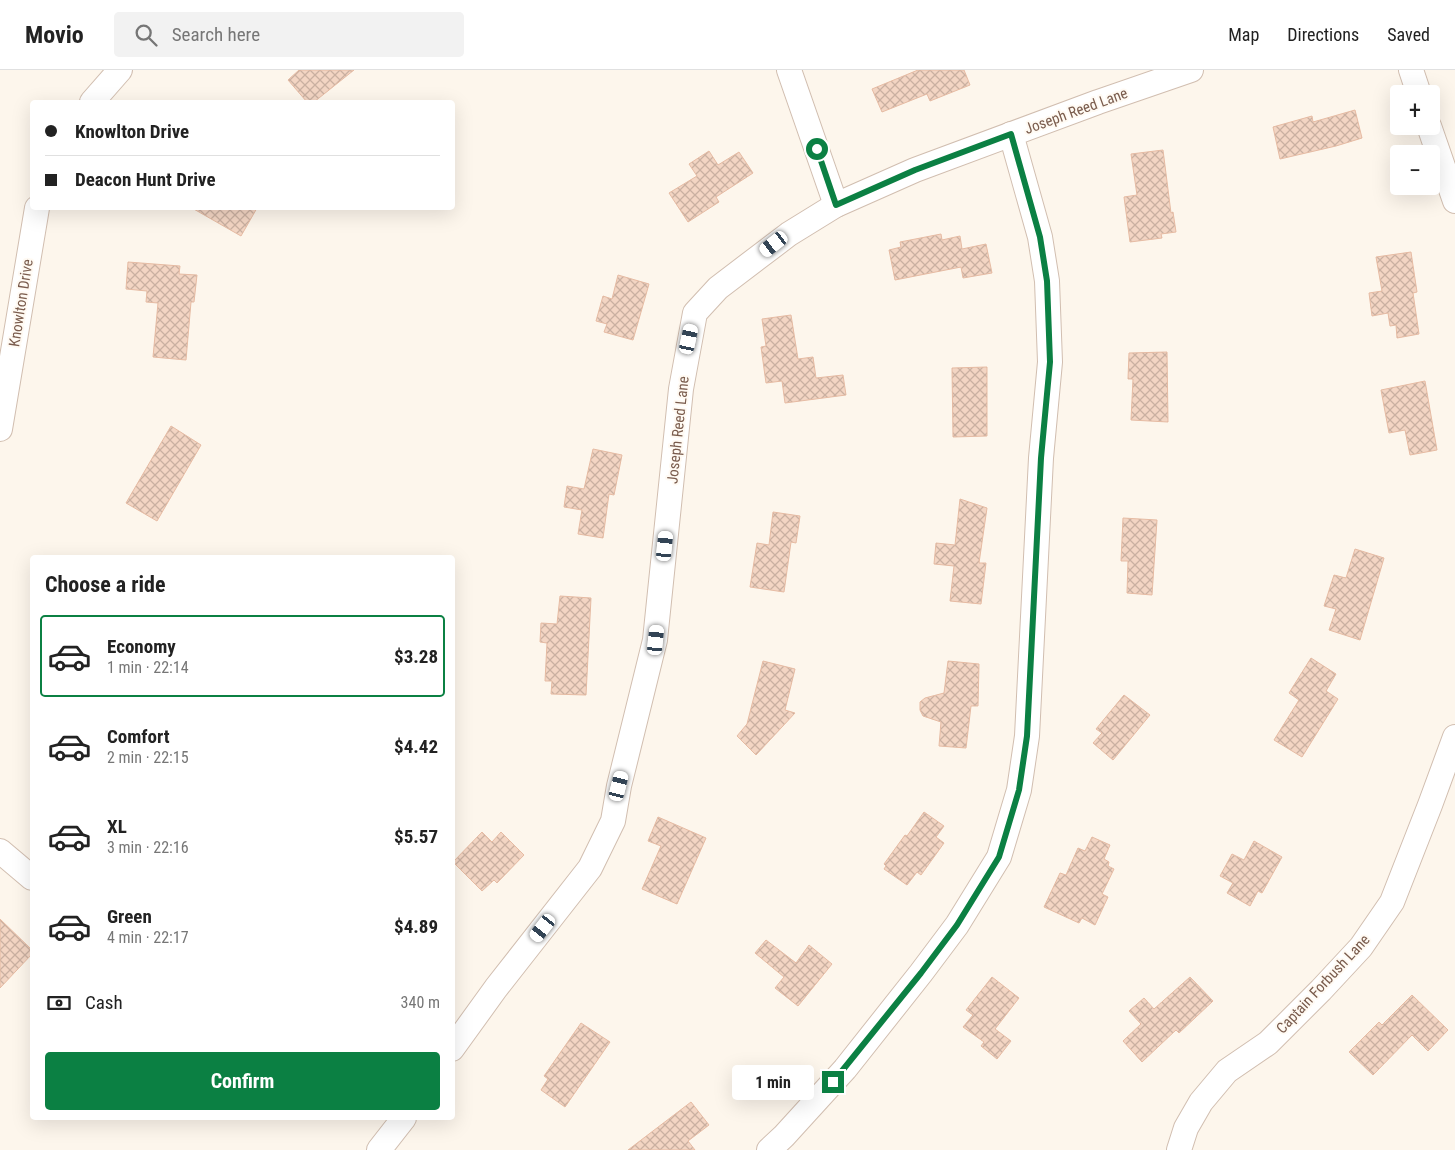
<!DOCTYPE html>
<html lang="en">
<head>
<meta charset="utf-8">
<style>
	body { margin:0; font-family:"Roboto Condensed",sans-serif; background:#f2f2f2; color:#222; height:100vh; display:flex; flex-direction:column; font-size:19px; white-space:nowrap }
	* { box-sizing:border-box; margin:0 }
	p { font-size:16px; color:#767676 }
	.icon { flex:none; width:28px; height:28px; fill:none; stroke:currentColor; stroke-width:2; stroke-linecap:round; stroke-linejoin:round }
	.map { position:relative; flex:1; overflow:hidden }
	.side { position:absolute; left:30px; top:485px; width:425px; height:565px; display:flex; flex-direction:column; background:#fff; border-radius:5px; box-shadow:0 5px 20px #0002 }
	.side>* { flex:none }
	.top-card { position:absolute; left:30px; top:30px; width:425px; height:110px; border-radius:5px; box-shadow:0 5px 20px #0002; display:grid; align-content:center; height:110px; padding:0 15px; background:#fff }
	.tools { position:absolute; left:1390px; top:15px; display:grid; gap:10px }
	.tools a { display:grid; place-items:center; width:50px; height:50px; border-radius:5px; background:#fff; box-shadow:0 5px 20px #0002; font-size:25px }
	.end { position:absolute; width:22px; height:22px; margin:-11px; border:6px solid #0b8043; background:#fff; box-shadow:0 0 0 2px #fff }
	.from { border-radius:50% }
	.bubble { position:absolute; height:35px; border-radius:5px; background:#fff; box-shadow:0 5px 20px #0002; font-size:16px; font-weight:700; line-height:35px; text-align:center }
	.car { position:absolute; width:15px; height:30px; margin:-15px -8px; border-radius:6px; box-shadow:0 0 4px 1px #0007; background:linear-gradient(#fff 24%,#345 0 40%,#fff 0 76%,#345 0 86%,#fff 0) }
	.top-card b { display:flex; align-items:center; gap:18px; height:48px; font-size:19px }
	.top-card b+b { border-top:1px solid #e0e0e0 }
	.top-card i { width:12px; height:12px; background:#222 }
	ul { padding:0; list-style:none }
	li { display:flex; align-items:center; gap:15px; height:82px; margin:0 10px 8px; padding:0 5px; border:2px solid transparent; border-radius:5px }
	li div { flex:1 }
	li b { display:block; font-size:19px }
	li em { font-style:normal; font-weight:700 }
	li.active { border-color:#0b8043 }
	li>.icon { width:45px; height:45px; stroke-width:1.5 }
	h2 { padding:0 15px; font-size:22px; line-height:60px }
	.pay { display:flex; align-items:center; gap:12px; height:55px; padding:0 15px; font-size:19px }
	.pay p { margin-inline-start:auto }
	.action { display:flex; gap:10px; margin-top:auto; padding:10px 15px }
	.action a { flex:1; height:58px; border-radius:5px; background:#0b8043; color:#fff; font-size:20px; font-weight:700; line-height:58px; text-align:center }
	header { display:flex; align-items:center; gap:30px; box-sizing:border-box; height:70px; padding:0 25px; background:#fff; border-bottom:1px solid #e0e0e0 }
	header strong { font-size:24px }
	nav { display:flex; gap:28px; margin-inline-start:auto; font-size:18px }
	.search { width:350px; height:45px; background:#f2f2f2; display:flex; align-items:center; gap:12px; box-sizing:border-box; padding:0 18px; border-radius:5px; color:#767676; font-size:19px }
	.map>svg:first-child { display:block }
	.building { fill:url(#building-cross-hatch); stroke:#e6bba3 }
	.lines { fill:none; stroke-linecap:round; stroke-linejoin:round }
	.minor-casing { stroke:#d1beb0; stroke-width:26 }
	.minor { stroke:#fff; stroke-width:24 }
	.route { stroke:#0b8043; stroke-width:6 }
	.labels { text-anchor:middle; dominant-baseline:central; stroke-width:4; stroke-linejoin:round; paint-order:stroke }
	.street-label { font-size:15px; fill:#7a5c4d; stroke:#fffaf3 }
</style>
</head>
<body>
<header>
<strong>Movio</strong>
<div class="search"><svg class="icon" aria-label="search" viewBox="0 0 24 24"><circle cx="10" cy="10" r="6"/><path d="M15 15l6 6"/></svg>Search here</div>
<nav><a>Map</a><a>Directions</a><a>Saved</a></nav>
</header>
<div class="map">
<svg width="1455" height="1080" viewBox="0 0 1455 1080">
	<defs>
		<pattern id="building-cross-hatch" width="8" height="8" patternUnits="userSpaceOnUse" patternTransform="scale(1.25)"><rect width="8" height="8" fill="#f3d5c3"/><path d="M0 0l8 8M0 8l8-8" fill="none" stroke="#cab0a1"/></pattern>
	</defs>
	<rect width="100%" height="100%" fill="#fdf6ec"/>
	<g class="building">
		<polygon points="299,0 354,0 314,32 307,32 288,10"/>
		<polygon points="918,0 964,0 970,15 930,31 927,24 882,42 872,19"/>
		<polygon points="1355,40 1362,68 1336,76 1280,89 1273,57 1312,46 1313,52"/>
		<polygon points="1163,80 1171,143 1173,142 1176,162 1161,164 1162,168 1130,172 1124,127 1137,125 1131,84"/>
		<polygon points="709,81 718,95 739,82 753,103 716,127 719,132 688,152 669,123 697,106 689,94"/>
		<polygon points="192,138 257,138 241,166"/>
		<polygon points="941,164 942,170 960,166 962,179 986,174 992,203 963,208 961,197 895,210 889,180 901,177 900,172"/>
		<polygon points="1411,182 1417,222 1413,223 1419,264 1397,268 1396,255 1390,256 1388,243 1372,246 1369,223 1382,221 1376,187"/>
		<polygon points="128,192 180,196 179,204 197,205 194,232 191,232 186,290 153,287 158,233 146,232 147,221 126,219"/>
		<polygon points="618,205 649,214 633,270 604,262 607,254 596,251 603,226 612,229"/>
		<polygon points="791,245 798,289 813,287 816,308 843,305 846,325 785,333 782,311 766,313 761,277 766,276 762,249"/>
		<polygon points="1167,282 1168,352 1131,350 1133,309 1128,309 1129,283"/>
		<polygon points="987,297 987,366 953,367 952,298"/>
		<polygon points="1425,311 1437,380 1410,385 1405,360 1389,363 1381,320"/>
		<polygon points="171,356 201,375 157,451 126,433"/>
		<polygon points="593,379 622,385 614,425 609,424 603,468 578,464 582,440 564,437 567,416 584,419"/>
		<polygon points="960,429 987,438 979,493 986,493 981,534 950,531 954,496 934,494 936,473 955,475"/>
		<polygon points="773,442 800,446 796,473 791,472 784,522 750,517 757,473 769,475"/>
		<polygon points="1123,448 1157,450 1152,525 1127,523 1128,491 1121,491"/>
		<polygon points="1355,479 1384,488 1360,570 1329,560 1336,539 1324,536 1334,505 1346,508"/>
		<polygon points="560,526 591,528 586,625 551,624 552,611 545,611 547,573 540,572 541,553 557,554"/>
		<polygon points="1311,588 1336,604 1326,621 1338,629 1302,687 1274,670 1299,630 1289,623"/>
		<polygon points="763,591 795,599 785,640 795,643 756,685 737,666 747,654"/>
		<polygon points="948,591 979,594 978,636 971,636 966,678 939,676 941,652 923,646 920,640 920,632 925,628 944,623"/>
		<polygon points="1124,625 1150,645 1113,690 1093,673 1102,663 1096,659"/>
		<polygon points="924,742 944,756 936,767 944,773 921,805 917,802 907,815 884,799 886,796 884,794 905,765 907,766"/>
		<polygon points="658,747 706,768 677,834 642,819 661,776 648,771"/>
		<polygon points="482,762 492,772 501,762 524,785 497,813 494,810 482,821 453,792"/>
		<polygon points="1092,767 1110,775 1104,789 1109,792 1108,796 1114,799 1102,824 1108,827 1095,855 1082,848 1079,853 1044,837 1060,803 1066,805 1078,778 1085,781"/>
		<polygon points="1254,771 1282,787 1262,823 1258,821 1250,836 1227,823 1233,813 1220,806 1232,784 1244,790"/>
		<polygon points="0,849 32,880 32,884 0,918"/>
		<polygon points="766,870 796,893 809,875 832,894 798,936 775,918 784,907 755,883"/>
		<polygon points="992,907 1019,928 995,959 1011,971 997,989 981,976 984,972 963,957 973,945 966,940"/>
		<polygon points="1190,907 1213,931 1179,963 1176,960 1142,992 1123,971 1141,954 1129,941 1144,928 1154,939"/>
		<polygon points="1412,925 1448,960 1428,981 1412,965 1373,1005 1349,982 1379,952 1382,955"/>
		<polygon points="581,953 610,972 565,1037 541,1020 548,1009 544,1006"/>
		<polygon points="691,1032 709,1055 688,1071 695,1080 628,1080"/>
	</g>
	<g class="lines">
		<g class="minor-casing">
			<g id="minor">
				<polyline points="789,0 836,135"/>
				<polyline points="1411,0 1419,24"/>
				<polyline points="92,32 120,0"/>
				<polyline points="1429,56 1455,131"/>
				<polyline points="0,359 37,138"/>
				<polyline points="0,781 32,808"/>
				<polyline points="452,979 496,918 590,798 613,751 619,716 655,570 681,319 695,243 718,218 789,164 836,135 915,100 1098,32 1191,0"/>
				<polyline points="379,1080 404,1048"/>
				<polyline points="769,1080 784,1066 845,999 921,903 957,855 999,787 1019,720 1027,666 1041,388 1050,292 1047,211 1040,167 1011,64"/>
				<polyline points="1179,1080 1186,1058 1201,1032 1227,1001 1268,973 1321,920 1361,877 1392,832 1430,735 1455,667"/>
			</g>
		</g>
		<use href="#minor" class="minor"/>
	</g>
	<g class="lines">
		<polyline class="route" points="817,79 836,135 915,100 1011,64 1040,167 1047,211 1050,292 1041,388 1027,666 1019,720 999,787 957,855 921,903 833,1012"/>
	</g>
	<g class="labels">
		<g class="street-label">
			<text transform="translate(1076 41) rotate(-20)">Joseph Reed Lane</text>
			<text transform="translate(21 233) rotate(-81)">Knowlton Drive</text>
			<text transform="translate(678 360) rotate(-84)">Joseph Reed Lane</text>
			<text transform="translate(1323 914) rotate(-47)">Captain Forbush Lane</text>
		</g>
	</g>
</svg>
<div class="tools">
<a>+</a>
<a>−</a>
</div>
<i class="end from" style="left:817px;top:79px"></i>
<i class="end" style="left:833px;top:1012px"></i>
<div class="bubble" style="left:732px;top:995px;width:82px">1 min</div>
<i class="car" style="left:774px;top:174px;rotate:232deg"></i>
<i class="car" style="left:689px;top:269px;rotate:12deg"></i>
<i class="car" style="left:665px;top:476px;rotate:6deg"></i>
<i class="car" style="left:656px;top:570px;rotate:6deg"></i>
<i class="car" style="left:619px;top:716px;rotate:14deg"></i>
<i class="car" style="left:543px;top:858px;rotate:218deg"></i>
<div class="top-card">
<b><i class="from"></i>Knowlton Drive</b>
<b><i></i>Deacon Hunt Drive</b>
</div>
<section class="side">
<h2>Choose a ride</h2>
<ul>
<li class="active"><svg class="icon" aria-label="car" viewBox="0 0 24 24"><path d="M5 17H2v-5l4-1 3-4h7l3 4 3 1v5h-3M9 17h6M6 11h13"/><circle cx="7" cy="17" r="2"/><circle cx="17" cy="17" r="2"/></svg><div><b>Economy</b><p>1 min · 22:14</p></div><em>$3.28</em></li>
<li><svg class="icon" aria-label="car" viewBox="0 0 24 24"><path d="M5 17H2v-5l4-1 3-4h7l3 4 3 1v5h-3M9 17h6M6 11h13"/><circle cx="7" cy="17" r="2"/><circle cx="17" cy="17" r="2"/></svg><div><b>Comfort</b><p>2 min · 22:15</p></div><em>$4.42</em></li>
<li><svg class="icon" aria-label="car" viewBox="0 0 24 24"><path d="M5 17H2v-5l4-1 3-4h7l3 4 3 1v5h-3M9 17h6M6 11h13"/><circle cx="7" cy="17" r="2"/><circle cx="17" cy="17" r="2"/></svg><div><b>XL</b><p>3 min · 22:16</p></div><em>$5.57</em></li>
<li><svg class="icon" aria-label="car" viewBox="0 0 24 24"><path d="M5 17H2v-5l4-1 3-4h7l3 4 3 1v5h-3M9 17h6M6 11h13"/><circle cx="7" cy="17" r="2"/><circle cx="17" cy="17" r="2"/></svg><div><b>Green</b><p>4 min · 22:17</p></div><em>$4.89</em></li>
</ul>
<div class="pay"><svg class="icon" aria-label="cash" viewBox="0 0 24 24"><path d="M3 7h18v10H3z"/><circle cx="12" cy="12" r="2"/></svg>Cash<p>340 m</p></div>
<div class="action"><a>Confirm</a></div>
</section>
</div>
</body>
</html>
